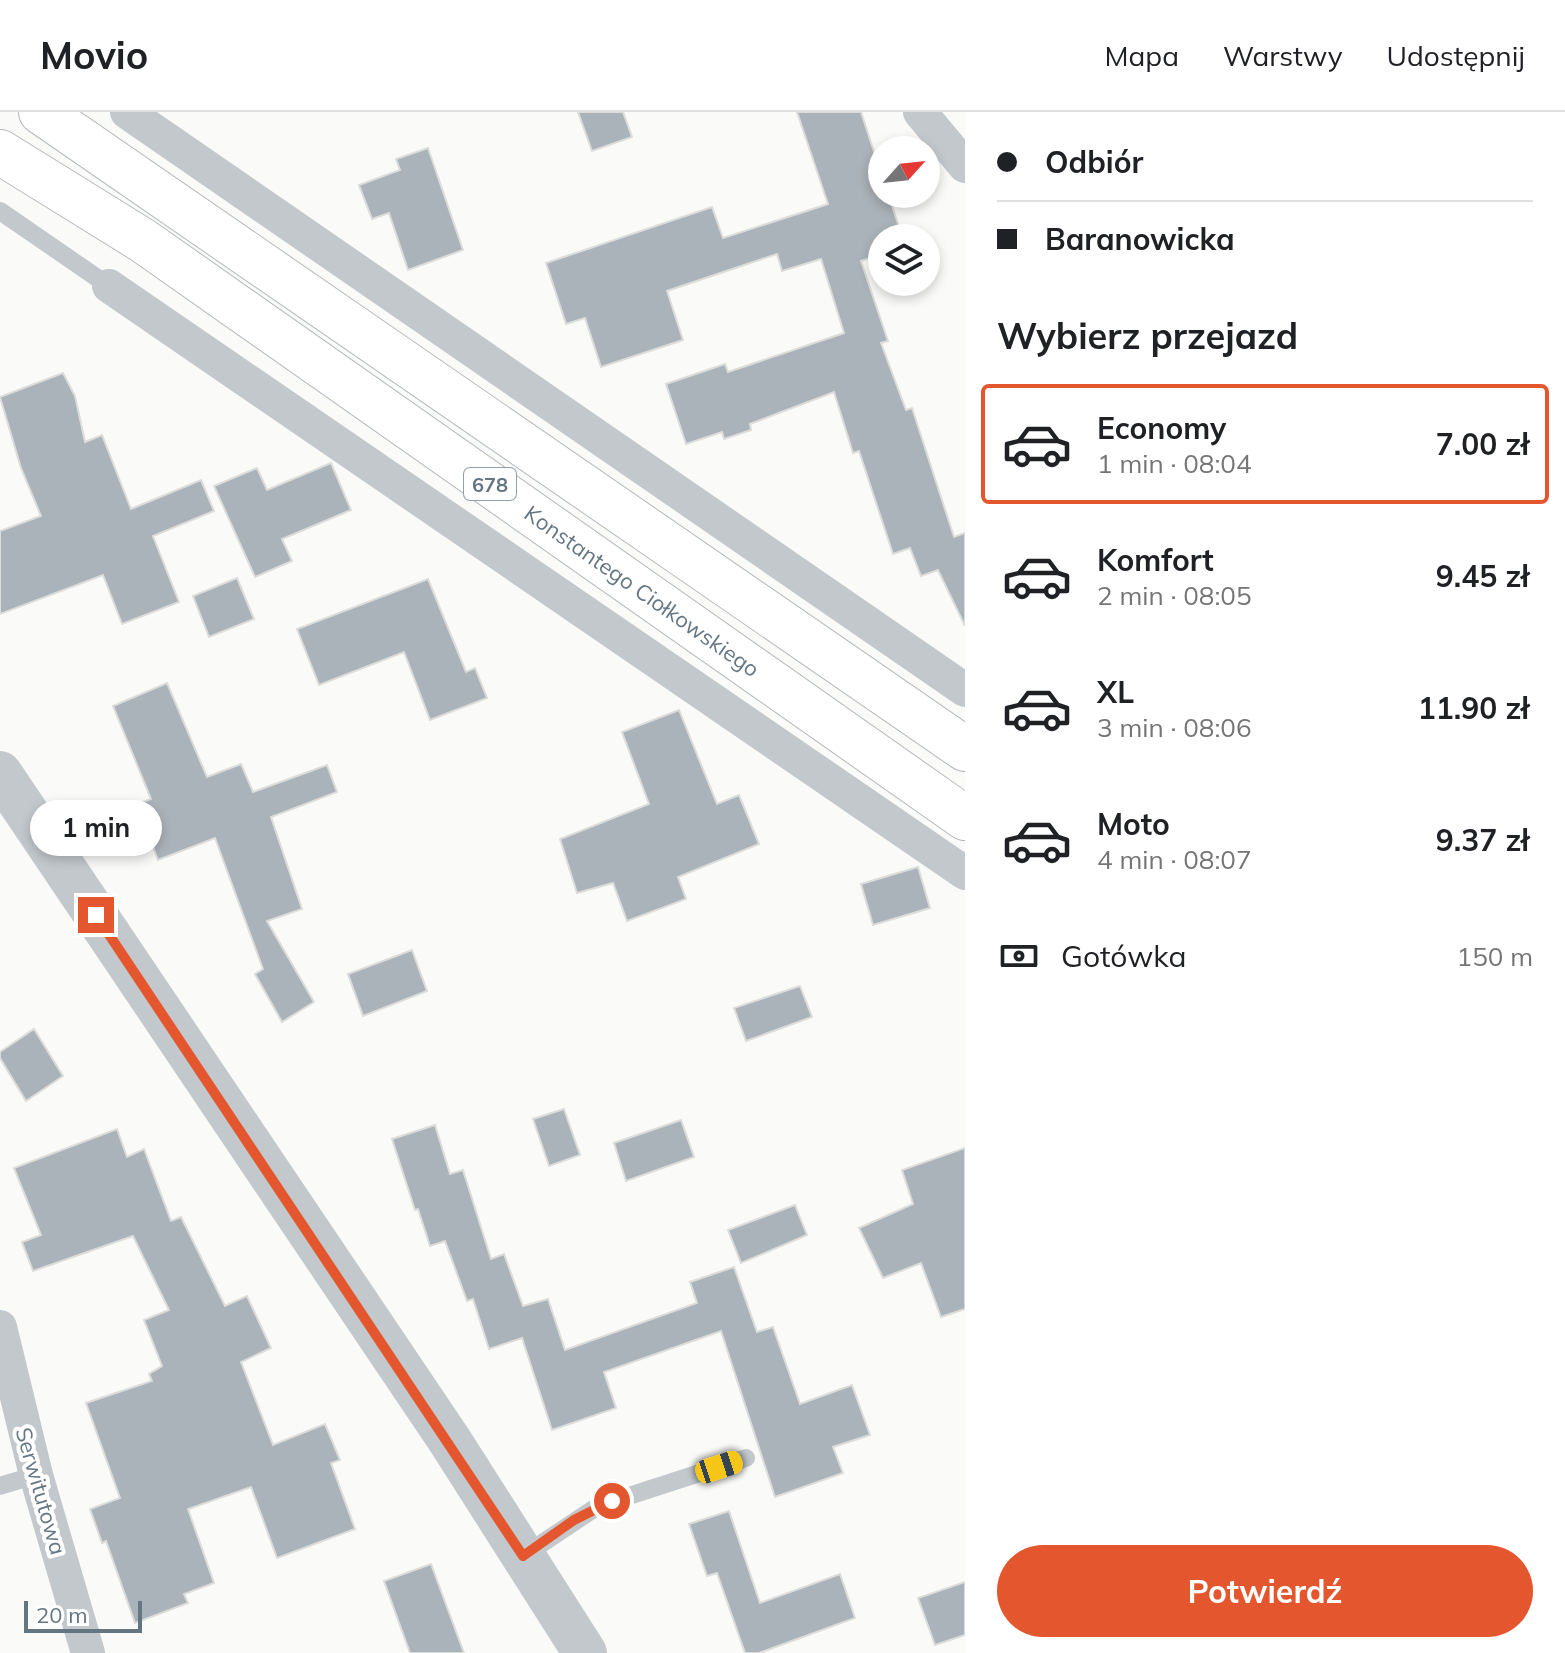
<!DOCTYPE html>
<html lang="pl">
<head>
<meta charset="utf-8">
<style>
	body { margin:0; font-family:Mulish,sans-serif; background:#f6f6f6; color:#202124; height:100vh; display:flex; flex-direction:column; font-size:30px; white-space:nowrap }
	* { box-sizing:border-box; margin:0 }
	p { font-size:26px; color:#757577 }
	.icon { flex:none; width:44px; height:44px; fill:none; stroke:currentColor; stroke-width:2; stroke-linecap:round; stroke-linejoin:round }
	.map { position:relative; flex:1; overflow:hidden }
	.panel { display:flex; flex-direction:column; background:#fff; width:600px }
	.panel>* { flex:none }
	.banner { display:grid; align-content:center; height:176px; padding:0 32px; background:#fff }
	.needle { width:52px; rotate:63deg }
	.buttons { position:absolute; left:868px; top:24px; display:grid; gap:16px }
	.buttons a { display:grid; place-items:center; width:72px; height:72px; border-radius:50%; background:#fff; box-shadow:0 4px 12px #0003; font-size:40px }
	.scale { position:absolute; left:24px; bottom:20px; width:118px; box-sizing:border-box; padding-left:8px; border:4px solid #657683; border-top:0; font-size:22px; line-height:28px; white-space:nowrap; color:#657683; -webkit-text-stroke:6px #fff; paint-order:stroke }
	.end { position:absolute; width:36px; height:36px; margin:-18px; border:10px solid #e4572e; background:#fff; box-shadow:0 0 0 4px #fff }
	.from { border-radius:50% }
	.bubble { position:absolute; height:56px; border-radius:28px; background:#fff; box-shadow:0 4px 12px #0003; font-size:26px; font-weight:700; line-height:56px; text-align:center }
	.car { position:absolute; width:24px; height:48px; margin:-24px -12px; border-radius:10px; box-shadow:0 0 6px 2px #0007; background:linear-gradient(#f5c518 24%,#345 0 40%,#f5c518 0 76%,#345 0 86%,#f5c518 0) }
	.banner b { display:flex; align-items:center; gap:28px; height:76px; font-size:30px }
	.banner b+b { border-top:2px solid #e0e0e0 }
	.banner i { width:20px; height:20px; background:#202124 }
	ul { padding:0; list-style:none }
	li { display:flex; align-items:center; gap:24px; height:120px; margin:0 16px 12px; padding:0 16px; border:4px solid transparent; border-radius:8px }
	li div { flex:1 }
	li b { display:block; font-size:30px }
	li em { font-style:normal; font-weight:700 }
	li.active { border-color:#e4572e }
	li>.icon { width:72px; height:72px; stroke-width:1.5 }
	h2 { padding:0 32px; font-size:36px; line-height:96px }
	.pay { display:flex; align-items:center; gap:20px; height:88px; padding:0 32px; font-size:30px }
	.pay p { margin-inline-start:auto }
	.primary-button { display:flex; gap:16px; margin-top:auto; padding:16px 32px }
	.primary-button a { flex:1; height:92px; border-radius:48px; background:#e4572e; color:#fff; font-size:32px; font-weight:700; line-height:92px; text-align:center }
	header { display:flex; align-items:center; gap:48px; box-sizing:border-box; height:112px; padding:0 40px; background:#fff; border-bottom:2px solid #e0e0e0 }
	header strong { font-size:38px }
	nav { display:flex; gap:44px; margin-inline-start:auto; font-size:28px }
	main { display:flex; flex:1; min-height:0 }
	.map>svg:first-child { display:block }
	.building { fill:#aab3b9; stroke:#dcdcda; stroke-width:2 }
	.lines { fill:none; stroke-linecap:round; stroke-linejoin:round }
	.trunk-casing { stroke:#b4b9bd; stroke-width:46 }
	.service { stroke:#c3c8cc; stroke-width:18 }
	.minor { stroke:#c3c8cc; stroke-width:34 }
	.tertiary { stroke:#c3c8cc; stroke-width:44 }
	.trunk { stroke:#fff; stroke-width:44 }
	.route { stroke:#e4572e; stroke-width:10 }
	.labels { text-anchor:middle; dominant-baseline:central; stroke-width:8; stroke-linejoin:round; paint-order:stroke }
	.shield { fill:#fff; stroke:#939fa8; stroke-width:2 }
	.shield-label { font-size:20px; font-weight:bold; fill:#657683 }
	.street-label { font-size:22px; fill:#657683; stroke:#fff }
</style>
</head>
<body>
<header>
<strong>Movio</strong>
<nav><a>Mapa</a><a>Warstwy</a><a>Udostępnij</a></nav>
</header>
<main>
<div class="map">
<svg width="965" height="1541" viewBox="0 0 965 1541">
	<rect width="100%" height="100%" fill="#fafaf8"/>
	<g class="building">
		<polygon points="578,0 623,0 632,25 592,39"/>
		<polygon points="797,0 861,0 882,64 882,82 888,82 903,126 882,126 882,142 861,149 888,229 881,231 906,298 912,296 954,425 965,421 965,514 938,458 921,464 910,436 893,442 859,339 853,341 834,280 750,312 751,318 724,327 722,320 686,332 666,272 725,252 728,260 844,221 821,147 782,159 777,142 667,179 683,228 601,255 585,206 566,212 546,151 712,95 723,126 828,92"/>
		<polygon points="428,36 463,138 408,158 389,101 372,107 359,73 400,58 396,47"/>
		<polygon points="63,261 75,284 85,330 102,323 131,397 201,368 214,399 153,424 179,490 122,512 103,463 0,502 0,419 41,404 21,356 0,285"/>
		<polygon points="331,351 351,398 282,427 292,449 255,465 214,374 257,356 267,378"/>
		<polygon points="237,466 254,507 209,525 193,484"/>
		<polygon points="428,467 466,560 475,556 487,586 430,608 404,540 319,573 297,517"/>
		<polygon points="167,571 207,665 241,652 253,680 327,653 337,680 271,705 302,797 267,809 314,890 282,910 255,862 263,857 215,726 158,748 137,692 151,687 113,594"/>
		<polygon points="679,598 717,692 739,683 759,732 678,765 686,787 627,809 613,771 577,781 560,727 649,692 622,620"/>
		<polygon points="918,755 930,796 873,813 861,772"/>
		<polygon points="412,838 427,879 363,904 348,862"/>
		<polygon points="800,874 812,905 746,929 734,896"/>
		<polygon points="34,917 63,964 26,989 0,946 0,940"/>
		<polygon points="564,997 580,1043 549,1054 533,1007"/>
		<polygon points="681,1008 694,1045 626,1069 614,1031"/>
		<polygon points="435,1013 450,1062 463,1058 491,1147 504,1142 523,1194 548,1187 565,1238 697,1191 690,1170 734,1155 757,1220 773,1215 800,1292 852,1273 870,1323 833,1335 843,1361 775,1385 721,1219 604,1260 616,1296 552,1318 522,1226 489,1237 473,1187 467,1189 445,1129 430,1134 418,1097 415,1098 392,1027"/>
		<polygon points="117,1017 127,1045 144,1037 171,1109 181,1105 225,1194 247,1184 271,1236 241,1250 273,1333 325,1312 340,1348 331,1351 355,1417 277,1446 251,1375 188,1397 214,1471 184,1482 188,1491 135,1511 106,1429 102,1431 90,1397 120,1386 86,1291 152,1269 149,1262 162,1254 144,1208 169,1198 133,1124 33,1159 22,1130 41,1123 14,1056"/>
		<polygon points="965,1036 965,1197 941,1205 921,1151 883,1166 859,1116 913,1092 902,1058"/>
		<polygon points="795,1093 807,1123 741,1151 728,1118"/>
		<polygon points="729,1399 760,1491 840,1462 855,1506 759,1541 745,1541 717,1461 707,1464 689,1412"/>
		<polygon points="431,1452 464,1541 410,1541 384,1469"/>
		<polygon points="965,1470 965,1523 935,1533 918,1486"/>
	</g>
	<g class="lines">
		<g class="trunk-casing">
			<g id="trunk">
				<polyline points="41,0 965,637"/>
				<polyline points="0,40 142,128 965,706"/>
			</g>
		</g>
		<g class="service">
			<polyline points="0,99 109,174"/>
			<polyline points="0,1374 36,1363"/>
			<polyline points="523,1444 598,1394 746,1346"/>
		</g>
		<g class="minor">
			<polyline points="127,0 965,578"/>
			<polyline points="920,0 965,54"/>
			<polyline points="109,174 965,761"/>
			<polyline points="0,1215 36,1363 88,1541"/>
		</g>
		<polyline class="tertiary" points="0,661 450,1329 585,1541"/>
		<use href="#trunk" class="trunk"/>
	</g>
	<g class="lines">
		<polyline class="route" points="96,803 523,1444 574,1408 612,1389"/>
	</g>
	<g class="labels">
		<rect class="shield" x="464" y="356" width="52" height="32" rx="6"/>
		<g class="shield-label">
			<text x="490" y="372">678</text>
		</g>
		<g class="street-label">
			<text transform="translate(642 479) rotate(35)">Konstantego Ciołkowskiego</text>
			<text transform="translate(41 1379) rotate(74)">Serwitutowa</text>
		</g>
	</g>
</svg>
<div class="buttons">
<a><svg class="needle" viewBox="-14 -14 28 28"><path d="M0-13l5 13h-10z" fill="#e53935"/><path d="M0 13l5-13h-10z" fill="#757577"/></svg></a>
<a><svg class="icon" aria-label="layers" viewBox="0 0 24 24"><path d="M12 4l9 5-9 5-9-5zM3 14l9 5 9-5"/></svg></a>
</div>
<div class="scale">20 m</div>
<i class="end from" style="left:612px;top:1389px"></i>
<i class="end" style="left:96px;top:803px"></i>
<div class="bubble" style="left:30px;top:688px;width:132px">1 min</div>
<i class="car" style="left:719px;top:1355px;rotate:72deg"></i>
</div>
<section class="panel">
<div class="banner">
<b><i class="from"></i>Odbiór</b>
<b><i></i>Baranowicka</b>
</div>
<h2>Wybierz przejazd</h2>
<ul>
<li class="active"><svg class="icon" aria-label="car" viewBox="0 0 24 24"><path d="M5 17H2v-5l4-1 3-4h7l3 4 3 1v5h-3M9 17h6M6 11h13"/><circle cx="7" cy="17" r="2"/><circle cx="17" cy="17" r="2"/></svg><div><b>Economy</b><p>1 min · 08:04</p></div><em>7.00 zł</em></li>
<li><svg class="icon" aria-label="car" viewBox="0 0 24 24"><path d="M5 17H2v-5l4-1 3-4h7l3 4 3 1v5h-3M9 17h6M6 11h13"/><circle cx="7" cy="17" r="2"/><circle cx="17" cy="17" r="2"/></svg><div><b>Komfort</b><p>2 min · 08:05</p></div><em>9.45 zł</em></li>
<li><svg class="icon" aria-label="car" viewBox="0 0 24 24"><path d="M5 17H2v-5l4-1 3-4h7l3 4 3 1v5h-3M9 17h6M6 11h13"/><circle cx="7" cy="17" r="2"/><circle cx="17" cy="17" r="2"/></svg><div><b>XL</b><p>3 min · 08:06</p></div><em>11.90 zł</em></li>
<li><svg class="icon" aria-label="car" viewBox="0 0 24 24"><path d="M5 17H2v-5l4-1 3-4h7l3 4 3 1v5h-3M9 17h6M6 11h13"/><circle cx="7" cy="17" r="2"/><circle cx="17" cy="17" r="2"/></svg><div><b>Moto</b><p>4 min · 08:07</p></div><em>9.37 zł</em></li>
</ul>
<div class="pay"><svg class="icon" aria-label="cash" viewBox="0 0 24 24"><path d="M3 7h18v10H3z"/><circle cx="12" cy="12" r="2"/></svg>Gotówka<p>150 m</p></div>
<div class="primary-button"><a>Potwierdź</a></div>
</section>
</main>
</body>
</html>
